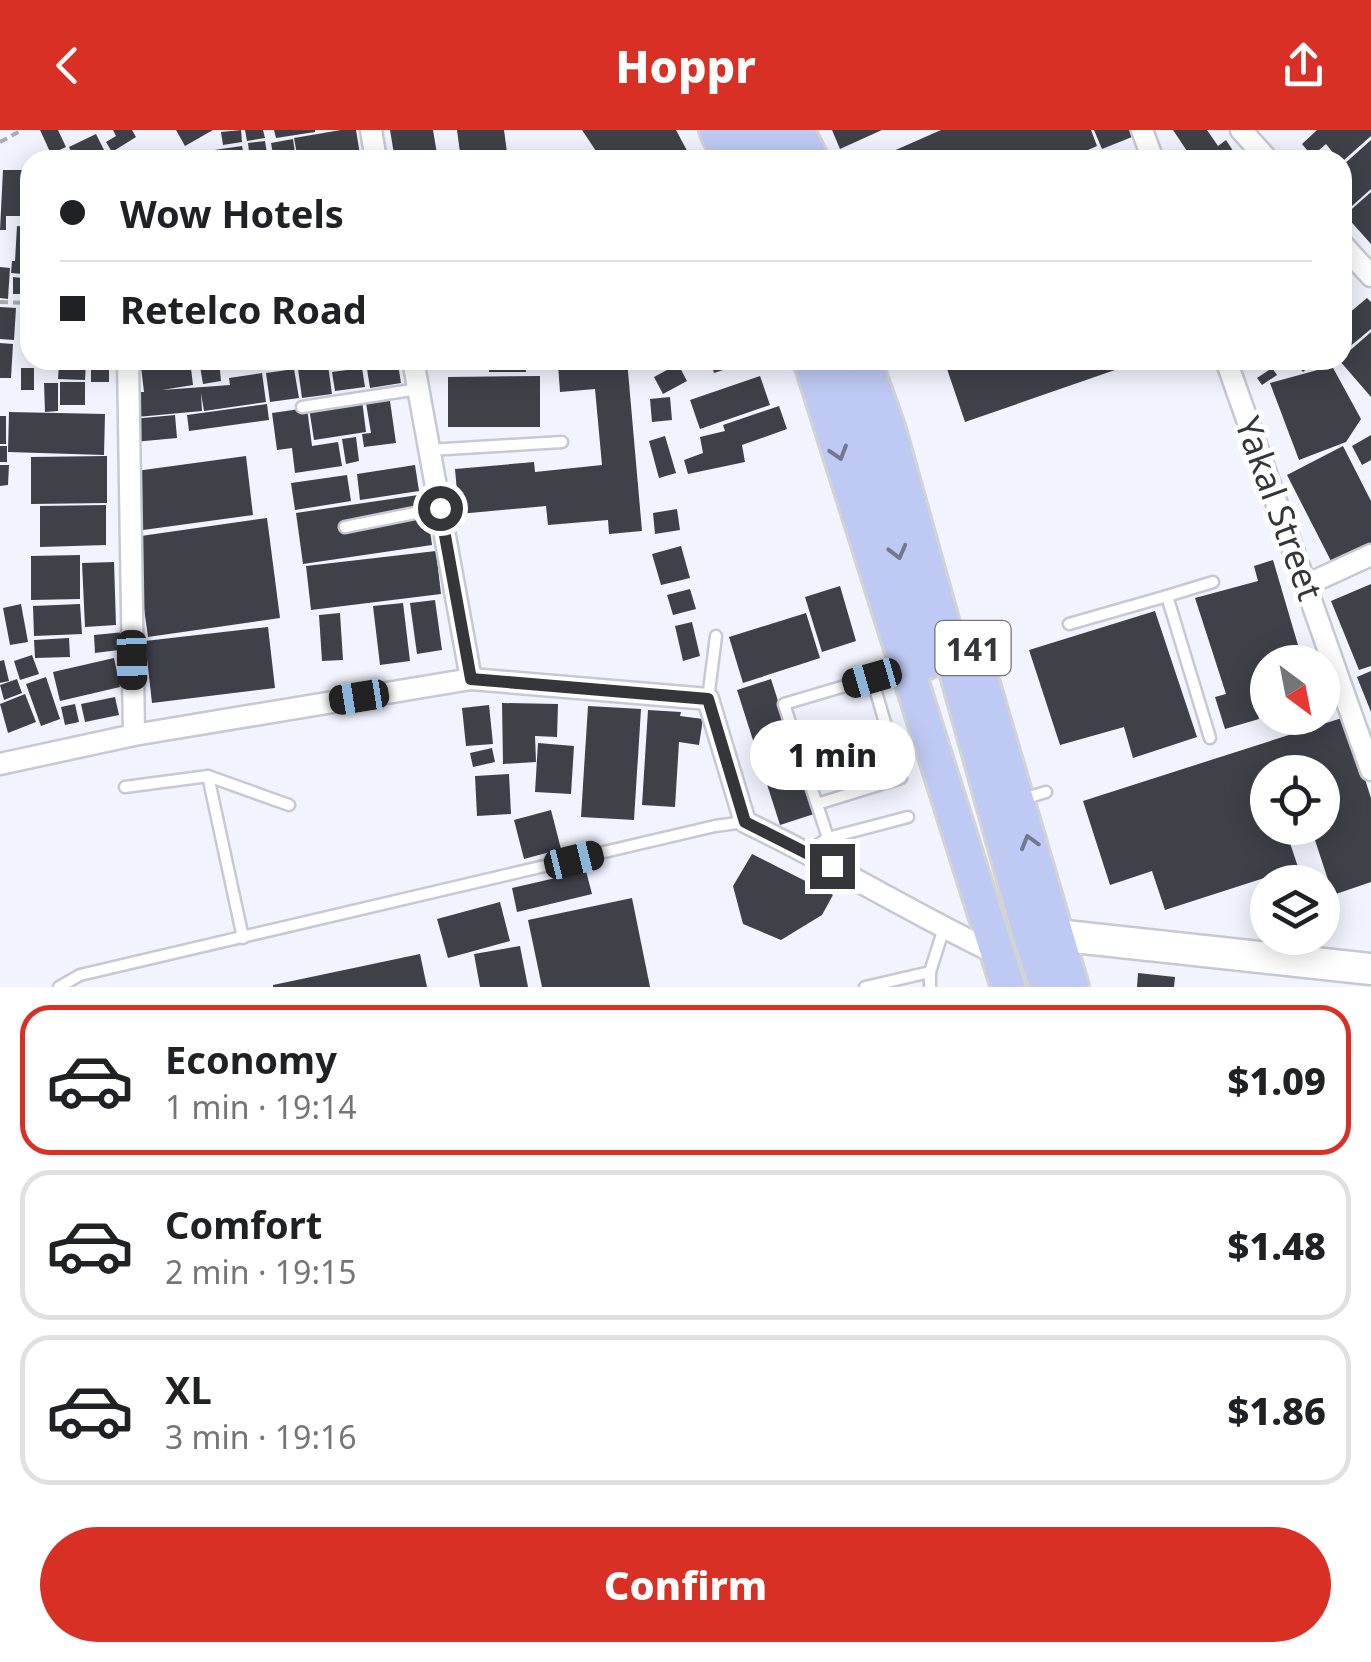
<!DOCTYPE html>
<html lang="en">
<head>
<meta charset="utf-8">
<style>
	body { margin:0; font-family:"Noto Sans",sans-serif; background:#f2f2f2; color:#202124; height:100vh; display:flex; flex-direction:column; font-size:38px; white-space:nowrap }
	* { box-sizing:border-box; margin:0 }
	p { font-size:32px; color:#757577 }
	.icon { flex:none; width:55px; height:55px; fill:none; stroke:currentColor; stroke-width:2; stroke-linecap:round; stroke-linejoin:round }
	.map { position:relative; height:857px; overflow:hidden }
	.side { display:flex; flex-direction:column; background:#fff; flex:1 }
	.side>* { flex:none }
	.hud { position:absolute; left:20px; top:20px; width:1332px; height:220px; border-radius:30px; box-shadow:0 5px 25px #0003; display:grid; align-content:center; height:220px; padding:0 40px; background:#fff }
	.needle { width:65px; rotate:148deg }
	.buttons { position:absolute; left:1250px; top:515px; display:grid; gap:20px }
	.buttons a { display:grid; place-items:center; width:90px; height:90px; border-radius:50%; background:#fff; box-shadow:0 5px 25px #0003; font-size:50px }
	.end { position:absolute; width:45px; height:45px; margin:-22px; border:12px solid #343639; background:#fff; box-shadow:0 0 0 5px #fff }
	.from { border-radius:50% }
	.bubble { position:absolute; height:70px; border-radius:35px; background:#fff; box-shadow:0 5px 25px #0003; font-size:32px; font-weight:800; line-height:70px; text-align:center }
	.car { position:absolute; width:30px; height:60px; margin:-30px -15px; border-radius:12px; box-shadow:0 0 8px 2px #0007; background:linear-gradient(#222 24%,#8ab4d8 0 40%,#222 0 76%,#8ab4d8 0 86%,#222 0) }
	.hud b { display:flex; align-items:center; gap:35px; height:95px; font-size:38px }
	.hud b+b { border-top:2px solid #e0e0e0 }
	.hud i { width:25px; height:25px; background:#202124 }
	ul { padding:18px 0 0; list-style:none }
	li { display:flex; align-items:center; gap:30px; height:150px; margin:0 20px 15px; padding:0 20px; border:5px solid #e0e0e0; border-radius:30px }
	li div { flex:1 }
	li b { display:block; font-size:38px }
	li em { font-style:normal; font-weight:800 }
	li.selected { border-color:#d93025 }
	li>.icon { width:90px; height:90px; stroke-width:1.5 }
	.cta { display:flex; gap:20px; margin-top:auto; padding:20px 40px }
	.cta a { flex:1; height:115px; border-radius:60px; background:#d93025; color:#fff; font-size:40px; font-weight:800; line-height:115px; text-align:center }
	header { display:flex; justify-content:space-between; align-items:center; height:130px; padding:0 40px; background:#d93025; color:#fff; font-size:45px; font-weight:800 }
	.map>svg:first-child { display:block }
	.building { fill:#3f4149 }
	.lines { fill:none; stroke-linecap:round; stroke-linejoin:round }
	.lane-casing { stroke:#c6c9d3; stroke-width:15 }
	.street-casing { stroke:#c6c9d3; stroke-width:25 }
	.secondary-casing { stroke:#c6c9d3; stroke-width:35 }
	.primary-casing { stroke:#d2d3d3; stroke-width:38 }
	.path { stroke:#a9acb3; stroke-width:4; stroke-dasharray:8 5; stroke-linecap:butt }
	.lane { stroke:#fff; stroke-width:10 }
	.street { stroke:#fff; stroke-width:20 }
	.secondary { stroke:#fff; stroke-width:30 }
	.primary { stroke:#becaf3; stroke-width:32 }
	.oneway { stroke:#72798d }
	.route { stroke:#343639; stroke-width:12 }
	.labels { text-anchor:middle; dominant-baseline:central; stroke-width:10; stroke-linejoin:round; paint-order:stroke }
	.shield { fill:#fff; stroke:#717274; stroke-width:2.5 }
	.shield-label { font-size:32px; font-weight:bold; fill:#343639 }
	.street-label { font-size:35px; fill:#343639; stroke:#fff }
</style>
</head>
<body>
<header><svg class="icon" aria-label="back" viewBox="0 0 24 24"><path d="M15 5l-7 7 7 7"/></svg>Hoppr<svg class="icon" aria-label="share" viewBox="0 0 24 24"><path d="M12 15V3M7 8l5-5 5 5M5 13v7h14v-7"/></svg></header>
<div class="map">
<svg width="1371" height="857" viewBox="0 0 1371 857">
	<rect width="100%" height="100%" fill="#f1f4fe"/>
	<g class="building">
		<polygon points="40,0 58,0 66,17 51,24"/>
		<polygon points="113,0 132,0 136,7 112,22 106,12 116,6"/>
		<polygon points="176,0 213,0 185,16"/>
		<polygon points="241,0 242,12 223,15 221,2"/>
		<polygon points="245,0 263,0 265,8 247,11"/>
		<polygon points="274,0 315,0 315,2 276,8"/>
		<polygon points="341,0 356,0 360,25 332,30 298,30 294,8"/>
		<polygon points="390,0 433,0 438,30 395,30"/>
		<polygon points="457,0 504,0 508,30 461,30"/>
		<polygon points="582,0 676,0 692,30 602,30"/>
		<polygon points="832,0 882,0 840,19"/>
		<polygon points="941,0 1091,0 1097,16 1065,30 873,30"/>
		<polygon points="1094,0 1129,0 1132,7 1102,19"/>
		<polygon points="1173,0 1207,0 1218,16 1226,10 1239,30 1193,30"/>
		<polygon points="1317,0 1371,0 1371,6 1344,30 1327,30 1334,24 1326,14 1312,26 1302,14"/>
		<polygon points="96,4 109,30 75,30 69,17"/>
		<polygon points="293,9 296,30 274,30 271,13"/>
		<polygon points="1371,10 1371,59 1352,76 1342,65 1342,36"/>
		<polygon points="265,11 268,30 250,30 248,13"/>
		<polygon points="242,16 245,30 201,30 200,22"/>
		<polygon points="66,20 70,30 54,30 52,26"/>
		<polygon points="3,40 23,40 23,86 6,86 6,100 0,100"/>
		<rect x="25" y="40" width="5" height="47"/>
		<polygon points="1371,62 1371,114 1345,85"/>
		<polygon points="17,96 30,97 30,131 24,130 23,144 11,143 12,131 15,131"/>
		<polygon points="0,137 10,138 8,169 0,168"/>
		<polygon points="13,147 22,148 21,164 13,164"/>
		<polygon points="1367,168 1371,172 1371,199 1342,223 1342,189"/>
		<polygon points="27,176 30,176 30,204 25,204"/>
		<polygon points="0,177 16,178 14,210 0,209"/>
		<polygon points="1371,202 1371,267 1339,230"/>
		<polygon points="0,213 13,214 11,248 0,248"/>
		<polygon points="190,230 193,255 162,260 230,255 229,248 262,243 266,272 204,281 201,263 202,281 137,287 135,262 144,262 141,237"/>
		<polygon points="199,230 219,230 221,251 203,254"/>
		<polygon points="230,230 256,230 256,232 231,236"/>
		<rect x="489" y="230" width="37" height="12"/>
		<polygon points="606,230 627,230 642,401 609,404 608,390 548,395 546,376 459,384 455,339 534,332 535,342 602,335 595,259 560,262 558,234"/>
		<polygon points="710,230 740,230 741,234 714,243"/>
		<polygon points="944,230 1141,230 1141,231 965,292"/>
		<polygon points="1293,230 1318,230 1303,242"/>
		<polygon points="59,232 86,233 85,250 58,249"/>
		<rect x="91" y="233" width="18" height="19"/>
		<polygon points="398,234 401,253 370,258 367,239"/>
		<polygon points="678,234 687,251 663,264 654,247"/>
		<polygon points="328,235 332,264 302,268 298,239"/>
		<polygon points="1332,236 1361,289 1346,312 1299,330 1270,253"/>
		<rect x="21" y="238" width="13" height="22"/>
		<polygon points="362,238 365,257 335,261 332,242"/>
		<polygon points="1272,238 1277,245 1262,255 1257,248"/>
		<polygon points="294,239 299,268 270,272 266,243"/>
		<polygon points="540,246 540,297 448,297 448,247"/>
		<polygon points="760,246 770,275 700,299 690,270"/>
		<rect x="60" y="252" width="25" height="23"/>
		<polygon points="44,253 58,253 58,281 45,282"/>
		<polygon points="389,264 396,313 364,317 362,304 371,303 365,267"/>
		<polygon points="670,267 672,290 652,292 650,269"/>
		<polygon points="362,270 366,302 314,310 309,278"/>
		<polygon points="267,274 269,290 189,301 187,285"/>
		<polygon points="779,276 787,299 742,315 745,332 688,344 684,330 703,323 700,307 725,301 723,295"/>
		<polygon points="307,278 312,316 338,312 342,336 295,343 292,318 277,320 272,283"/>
		<polygon points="9,282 105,284 104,325 8,322"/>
		<polygon points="175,285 177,308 134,312 132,289"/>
		<rect x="0" y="286" width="6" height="28"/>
		<polygon points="1371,305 1371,330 1362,335 1352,316"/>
		<polygon points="665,306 676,343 659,348 649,311"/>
		<polygon points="356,307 359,331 346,334 342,309"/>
		<rect x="0" y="316" width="7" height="16"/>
		<polygon points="1343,316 1371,371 1371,413 1332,433 1287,345"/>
		<polygon points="107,326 107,373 31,374 31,327"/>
		<polygon points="246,326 253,385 143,400 136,341"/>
		<polygon points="0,335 9,335 8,355 0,356"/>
		<polygon points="415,335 419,361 360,370 357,344"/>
		<polygon points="347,345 351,371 295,380 291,353"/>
		<polygon points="425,364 432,415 303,434 296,383"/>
		<polygon points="106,375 106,415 40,417 40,376"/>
		<polygon points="677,379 680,400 655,404 653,383"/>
		<polygon points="267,388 280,488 148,507 134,407"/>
		<polygon points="681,416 690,448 661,455 652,424"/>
		<polygon points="436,421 441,464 311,480 306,436"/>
		<polygon points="80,425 80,469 31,470 31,426"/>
		<polygon points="1273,430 1303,532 1268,532 1268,563 1254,567 1259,589 1225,599 1215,567 1226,564 1195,468 1258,451 1254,436"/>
		<polygon points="114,432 116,495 85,497 82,433"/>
		<polygon points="1371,454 1371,536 1359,540 1331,471"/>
		<polygon points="840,456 856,511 822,522 805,467"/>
		<polygon points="690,459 696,479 673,485 667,465"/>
		<polygon points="435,470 442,520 417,524 410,473"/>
		<polygon points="403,473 410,531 380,535 373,476"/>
		<polygon points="21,474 28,512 10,515 3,478"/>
		<polygon points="80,474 82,504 34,506 33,476"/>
		<polygon points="1155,481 1197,607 1133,628 1124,597 1060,615 1029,520"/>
		<polygon points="340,483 343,530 322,531 319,485"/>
		<polygon points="806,483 820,528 743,553 729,507"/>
		<polygon points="692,492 700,526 683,531 675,496"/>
		<polygon points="268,497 275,558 152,573 145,511"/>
		<polygon points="125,502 127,519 95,523 94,505"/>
		<polygon points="69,508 70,527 35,528 34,510"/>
		<polygon points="32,525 39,544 20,550 14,531"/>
		<polygon points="114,528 120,557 60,571 53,542"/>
		<polygon points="4,530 9,551 0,553 0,531"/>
		<polygon points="1371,541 1371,582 1357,547"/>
		<polygon points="46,547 60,589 41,596 26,554"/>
		<polygon points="17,549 22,563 4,570 0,555"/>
		<polygon points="771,549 814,684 780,695 737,560"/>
		<polygon points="25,564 36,592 8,603 0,574"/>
		<polygon points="115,567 119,585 85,592 81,574"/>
		<polygon points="502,573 558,574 557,607 535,606 536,632 503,634"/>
		<polygon points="75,574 79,592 65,595 61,577"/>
		<polygon points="489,575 493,614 466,616 462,578"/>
		<polygon points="588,576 641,579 634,690 581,687"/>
		<polygon points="648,580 681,582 680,586 703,589 699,615 679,612 675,677 642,675"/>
		<polygon points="1345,587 1371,668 1371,752 1333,765 1311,698 1322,698 1322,642 1268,642 1268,698 1285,698 1298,737 1165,780 1152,741 1110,755 1083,671"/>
		<polygon points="538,613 574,616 571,664 535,662"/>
		<polygon points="492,618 495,632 473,637 470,623"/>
		<polygon points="509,644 511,684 477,686 475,646"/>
		<polygon points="551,680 561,719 524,729 514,690"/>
		<polygon points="752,724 833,765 822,785 781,810 743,794 733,756"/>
		<polygon points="586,741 592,764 517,782 512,758"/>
		<polygon points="632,768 650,857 542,857 528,790"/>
		<polygon points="500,772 510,811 448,828 437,789"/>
		<polygon points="520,816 528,857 480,857 474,824"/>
		<polygon points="420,824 427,857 273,857 273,855"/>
		<polygon points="1138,843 1175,847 1174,857 1137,857"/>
	</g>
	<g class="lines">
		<g class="lane-casing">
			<g id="lane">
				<polyline points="302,277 418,259"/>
				<polyline points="429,320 562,312"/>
				<polyline points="345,397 440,378"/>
				<polyline points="1167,466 1213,452"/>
				<polyline points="1069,494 1167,466 1210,608"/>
				<polyline points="708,569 716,506"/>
				<polyline points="125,657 208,646"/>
				<polyline points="1023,669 1046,662"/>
				<polyline points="817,674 901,648 872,548 784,574 828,708"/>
				<polyline points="807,722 828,708 908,687"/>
				<polyline points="243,808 208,646 289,675"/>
				<polyline points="59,857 80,845 715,696 745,692"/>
				<polyline points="865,857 930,842"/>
				<polyline points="930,857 930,842 944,798"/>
			</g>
		</g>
		<g class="street-casing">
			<g id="street">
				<polyline points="371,0 376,30"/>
				<polyline points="1142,0 1153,30"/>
				<polyline points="1241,0 1268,30"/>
				<polyline points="1342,114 1371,146"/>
				<polyline points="128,230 134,605"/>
				<polyline points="413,230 471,549"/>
				<polyline points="1226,230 1371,640"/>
				<polyline points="1308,454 1371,425"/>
				<path d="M0 634 134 605 471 549 708 569 745 692C831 733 913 784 999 825"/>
			</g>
		</g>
		<g class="secondary-casing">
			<polyline id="secondary" points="1056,805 1371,839"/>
		</g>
		<g class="primary-casing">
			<g id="primary">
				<polyline points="716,0 730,30"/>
				<polyline points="741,0 755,30"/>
				<polyline points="771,0 786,30"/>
				<polyline points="797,0 812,30"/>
				<polyline points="810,230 1008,857"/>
				<polyline points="834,230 895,409 927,532"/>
				<polyline points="864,230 889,300 1029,803 1047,857"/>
				<polyline points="983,554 1072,857"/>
			</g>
		</g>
		<g class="path">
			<polyline points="0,12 22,0"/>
			<polyline points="0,172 30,173"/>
		</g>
		<use href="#lane" class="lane"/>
		<use href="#street" class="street"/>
		<use href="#secondary" class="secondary"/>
		<use href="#primary" class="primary"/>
	</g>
	<defs><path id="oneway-chevron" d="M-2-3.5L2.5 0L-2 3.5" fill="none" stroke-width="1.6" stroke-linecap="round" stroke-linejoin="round" transform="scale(2.5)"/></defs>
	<g class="oneway">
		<use href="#oneway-chevron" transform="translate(839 323) rotate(73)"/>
		<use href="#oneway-chevron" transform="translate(898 422) rotate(75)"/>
		<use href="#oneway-chevron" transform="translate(1029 712) rotate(-106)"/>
	</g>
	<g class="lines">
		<polyline class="route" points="440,378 471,549 708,569 745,692 832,736"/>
	</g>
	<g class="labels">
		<rect class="shield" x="935.5" y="491" width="75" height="54" rx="8"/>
		<g class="shield-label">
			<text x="973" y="518">141</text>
		</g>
		<g class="street-label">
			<text transform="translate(1280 378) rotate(70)">Yakal Street</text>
		</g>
	</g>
</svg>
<div class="buttons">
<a><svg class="needle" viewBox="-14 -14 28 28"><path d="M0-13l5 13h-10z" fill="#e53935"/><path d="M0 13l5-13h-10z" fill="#757577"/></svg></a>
<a><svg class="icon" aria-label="locate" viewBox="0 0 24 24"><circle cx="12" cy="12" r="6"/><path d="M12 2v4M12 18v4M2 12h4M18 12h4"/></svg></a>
<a><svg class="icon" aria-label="layers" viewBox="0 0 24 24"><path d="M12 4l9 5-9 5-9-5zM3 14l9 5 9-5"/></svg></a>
</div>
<i class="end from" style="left:440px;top:378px"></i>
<i class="end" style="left:832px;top:736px"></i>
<div class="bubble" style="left:750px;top:590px;width:165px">1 min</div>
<i class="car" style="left:132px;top:530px;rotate:179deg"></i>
<i class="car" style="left:872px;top:548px;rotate:254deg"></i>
<i class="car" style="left:359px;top:567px;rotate:261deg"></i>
<i class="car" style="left:574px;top:730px;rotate:76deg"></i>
<div class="hud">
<b><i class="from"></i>Wow Hotels</b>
<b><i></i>Retelco Road</b>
</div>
</div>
<section class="side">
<ul>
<li class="selected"><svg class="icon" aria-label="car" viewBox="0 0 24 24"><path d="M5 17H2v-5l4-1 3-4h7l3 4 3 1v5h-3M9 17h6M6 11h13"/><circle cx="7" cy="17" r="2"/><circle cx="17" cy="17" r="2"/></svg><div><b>Economy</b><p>1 min · 19:14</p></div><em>$1.09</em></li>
<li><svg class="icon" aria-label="car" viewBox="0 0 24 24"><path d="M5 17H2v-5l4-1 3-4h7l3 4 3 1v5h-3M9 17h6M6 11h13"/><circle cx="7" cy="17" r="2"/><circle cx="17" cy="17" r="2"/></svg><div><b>Comfort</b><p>2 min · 19:15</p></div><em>$1.48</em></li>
<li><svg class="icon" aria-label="car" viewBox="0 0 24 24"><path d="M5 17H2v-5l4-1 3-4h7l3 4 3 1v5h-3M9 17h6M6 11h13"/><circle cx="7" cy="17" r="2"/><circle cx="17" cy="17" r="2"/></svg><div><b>XL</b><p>3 min · 19:16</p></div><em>$1.86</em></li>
</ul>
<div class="cta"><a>Confirm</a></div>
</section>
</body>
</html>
